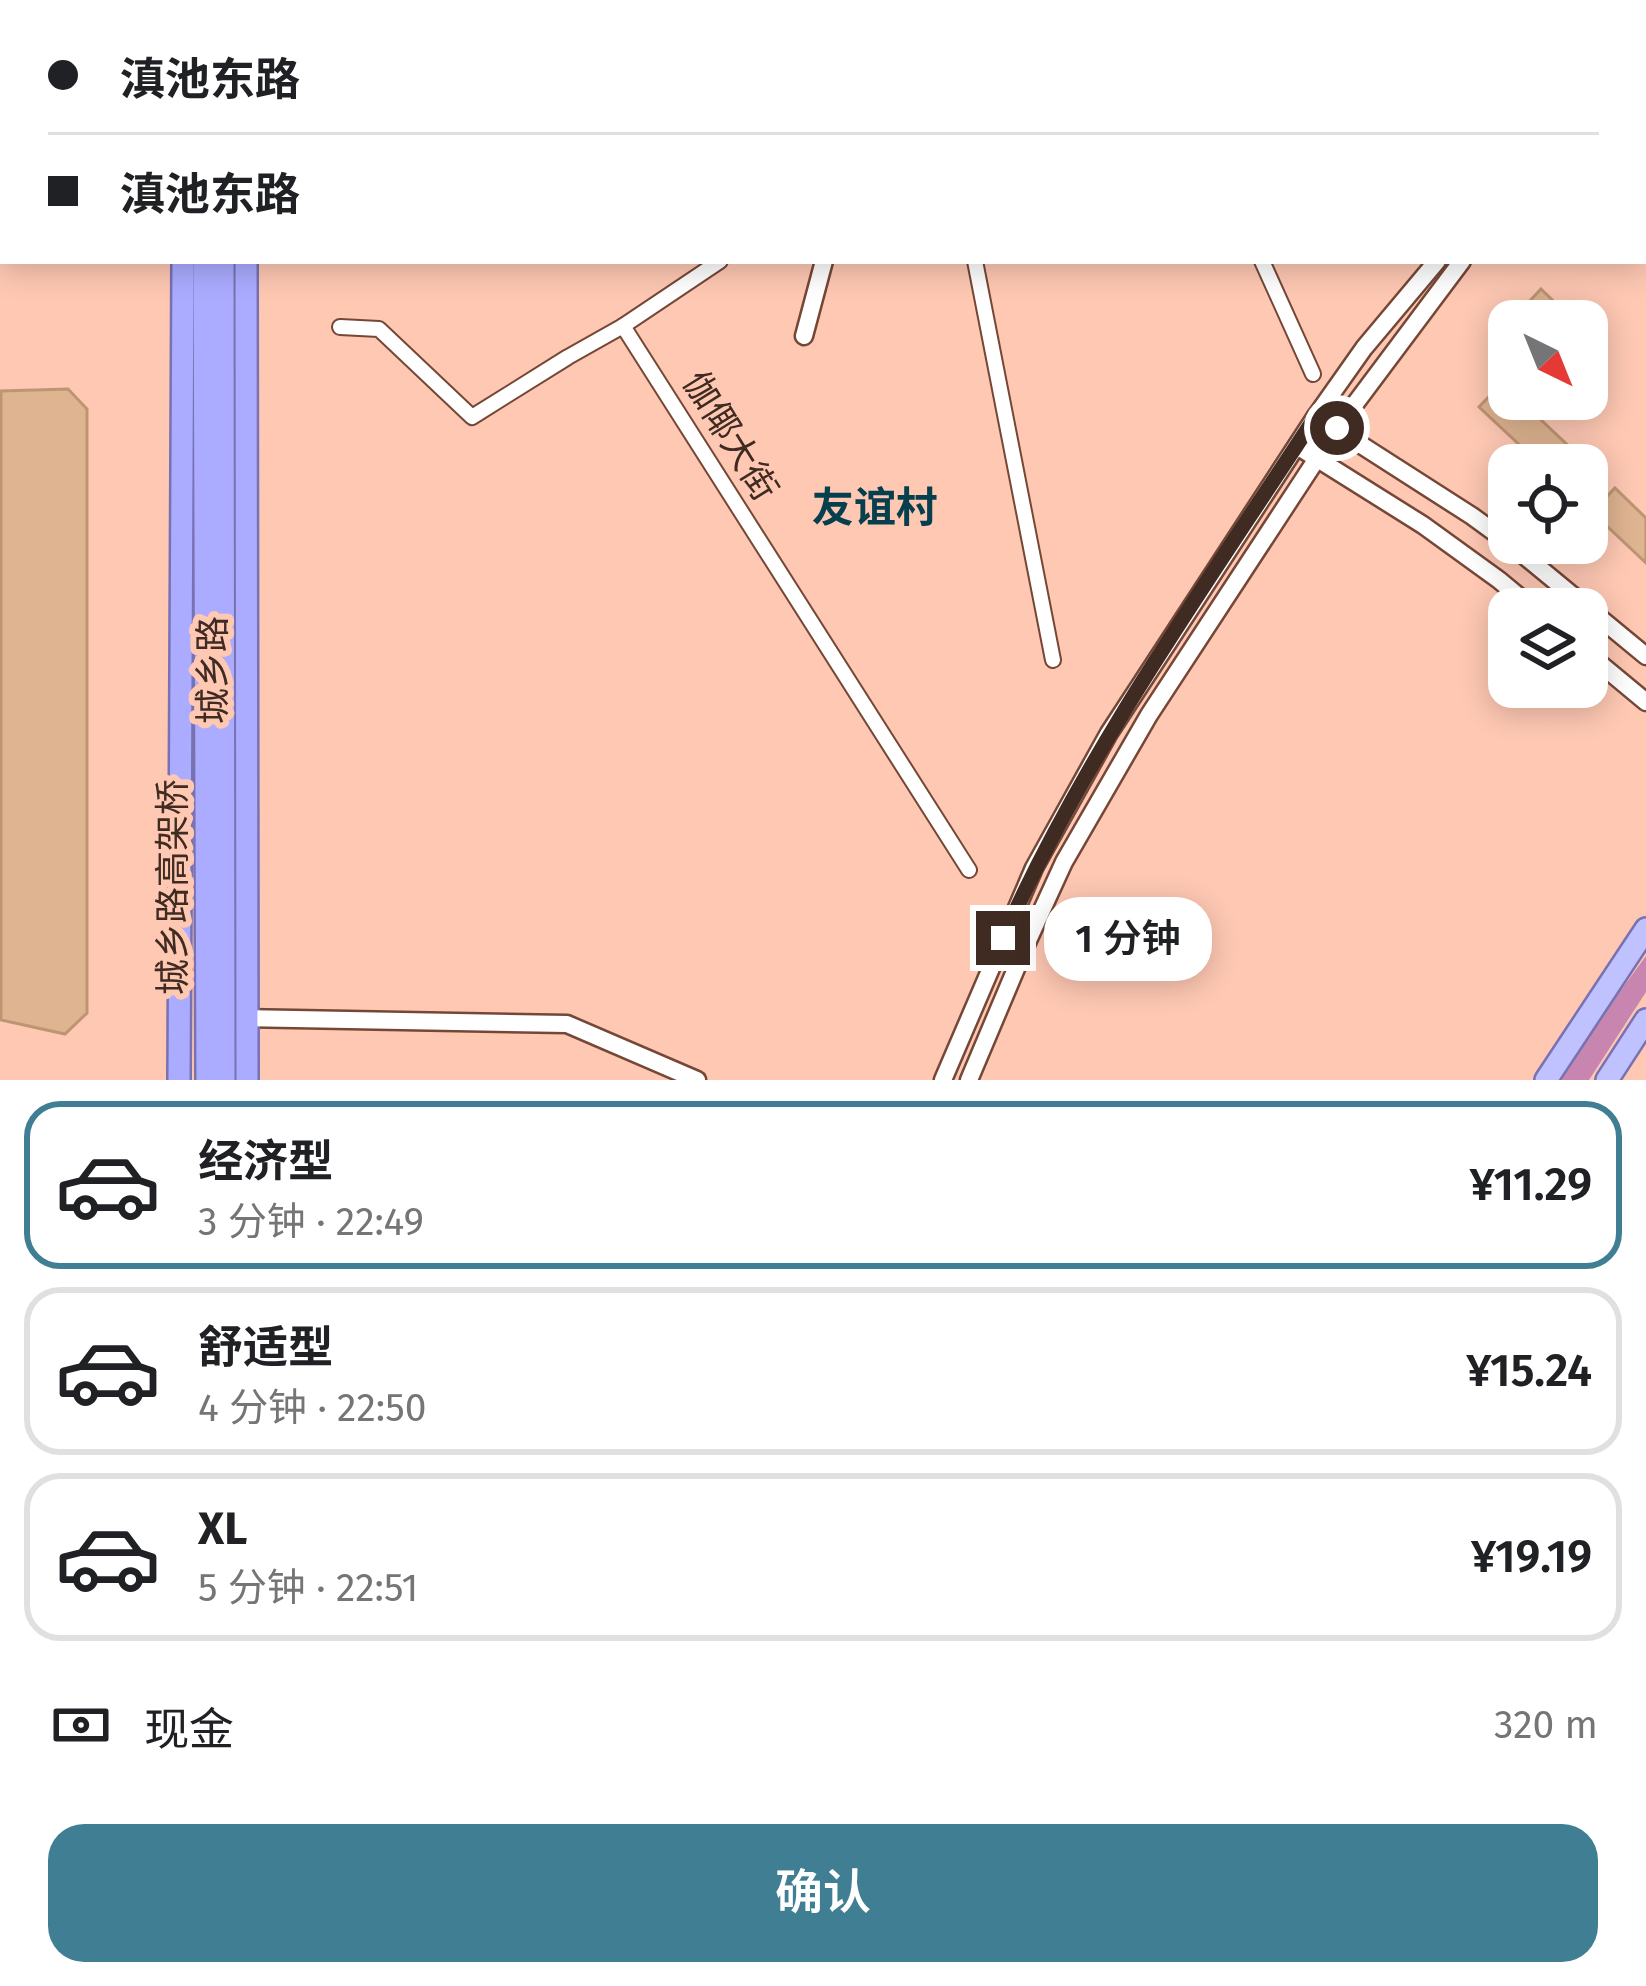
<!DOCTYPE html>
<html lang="zh">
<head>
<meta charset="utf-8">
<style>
	body { margin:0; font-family:"Fira Sans","Noto Sans SC",sans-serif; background:#f6f6f6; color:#202124; height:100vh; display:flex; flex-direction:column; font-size:45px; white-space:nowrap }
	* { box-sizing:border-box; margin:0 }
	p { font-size:39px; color:#757577 }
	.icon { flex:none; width:66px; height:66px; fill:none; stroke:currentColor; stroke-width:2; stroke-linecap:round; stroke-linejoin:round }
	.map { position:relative; height:1080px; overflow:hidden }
	.sheet { display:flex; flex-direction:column; background:#fff; flex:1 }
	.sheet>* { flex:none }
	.banner { position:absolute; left:0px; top:0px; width:1647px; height:264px; box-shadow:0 6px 30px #0003; display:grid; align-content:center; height:264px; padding:0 48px; background:#fff }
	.needle { width:78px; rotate:137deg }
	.buttons { position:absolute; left:1488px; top:300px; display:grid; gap:24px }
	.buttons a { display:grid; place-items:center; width:120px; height:120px; border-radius:24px; background:#fff; box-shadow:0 6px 30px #0003; font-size:60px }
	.end { position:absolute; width:54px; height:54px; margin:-27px; border:15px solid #402b23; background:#fff; box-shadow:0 0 0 6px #fff }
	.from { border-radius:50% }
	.bubble { position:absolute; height:84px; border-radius:36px; background:#fff; box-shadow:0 6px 30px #0003; font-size:39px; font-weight:600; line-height:84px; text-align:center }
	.banner b { display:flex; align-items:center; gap:42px; height:114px; font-size:45px }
	.banner b+b { border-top:3px solid #e0e0e0 }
	.banner i { width:30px; height:30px; background:#202124 }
	ul { padding:21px 0 0; list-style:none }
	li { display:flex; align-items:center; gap:36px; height:168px; margin:0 24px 18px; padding:0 24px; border:6px solid #e0e0e0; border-radius:36px }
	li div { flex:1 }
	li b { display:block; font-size:45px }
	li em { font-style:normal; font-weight:600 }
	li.active { border-color:#407f93 }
	li>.icon { width:108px; height:108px; stroke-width:1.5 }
	.pay { display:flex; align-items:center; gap:30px; height:132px; padding:0 48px; font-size:45px }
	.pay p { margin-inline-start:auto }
	.button { display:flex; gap:24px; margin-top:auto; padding:24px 48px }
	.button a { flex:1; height:138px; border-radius:36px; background:#407f93; color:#fff; font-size:48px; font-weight:600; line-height:138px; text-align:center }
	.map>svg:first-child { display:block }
	.forest { fill:#c885b0 }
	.building { fill:#dfb491; stroke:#be9573; stroke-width:3 }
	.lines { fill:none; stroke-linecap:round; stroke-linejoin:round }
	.service-casing { stroke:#754736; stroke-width:10 }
	.minor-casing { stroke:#754736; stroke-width:18 }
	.tertiary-casing { stroke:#754736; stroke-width:21 }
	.primary-casing { stroke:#7871b2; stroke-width:26 }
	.trunk-casing { stroke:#7871b2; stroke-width:26 }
	.service { stroke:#fff; stroke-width:6 }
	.minor { stroke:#fff; stroke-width:14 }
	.tertiary { stroke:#fff; stroke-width:16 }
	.primary { stroke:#c0c1ff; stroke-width:21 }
	.trunk { stroke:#abacff; stroke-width:21 }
	.route { stroke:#402b23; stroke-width:15 }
	.labels { text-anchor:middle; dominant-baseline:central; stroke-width:12; stroke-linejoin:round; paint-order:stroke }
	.street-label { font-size:36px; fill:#402b23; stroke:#fec8b3 }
	.quarter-label { font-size:42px; font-weight:bold; fill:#06404f; stroke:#fec8b3 }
</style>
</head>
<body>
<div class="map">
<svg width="1646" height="1080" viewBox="0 0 1646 1080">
	<rect width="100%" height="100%" fill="#fec8b3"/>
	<polygon class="forest" points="1646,956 1646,992 1589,1080 1558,1080 1578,1048"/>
	<g class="building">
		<polygon points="1541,289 1574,321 1511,321"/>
		<polygon points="1502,383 1509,390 1509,399 1519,399 1576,453 1565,465 1541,465 1479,407"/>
		<polygon points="68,389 87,409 87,1013 65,1034 1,1020 1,391"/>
		<polygon points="1615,488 1646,518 1646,563 1592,512"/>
	</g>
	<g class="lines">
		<g class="service-casing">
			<polyline id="service" points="158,3 158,0"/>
		</g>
		<g class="minor-casing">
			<g id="minor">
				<polyline points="975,261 1053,660"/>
				<polyline points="1262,261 1313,374"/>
				<polyline points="623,326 720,261"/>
				<polyline points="340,327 379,329 472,417 568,357 623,326 969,870"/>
			</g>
		</g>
		<g class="tertiary-casing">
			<g id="tertiary">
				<polyline points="895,3 896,0"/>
				<polyline points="1644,38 1646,36"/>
				<polyline points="1644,67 1646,65"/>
				<polyline points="804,336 824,261"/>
				<polyline points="1316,416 1472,516 1509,543"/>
				<polyline points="1297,446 1423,525 1499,580 1534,609"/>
				<polyline points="1509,543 1646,656"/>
				<polyline points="1587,653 1646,702"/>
				<polyline points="246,1018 567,1024 697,1080"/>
				<polyline points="943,1080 1034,868 1109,733 1316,416 1364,348 1437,261"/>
				<polyline points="969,1080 1026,945 1064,862 1149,715 1337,428 1462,261"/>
			</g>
		</g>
		<g class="primary-casing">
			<g id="primary">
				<polyline points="1546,1080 1646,929"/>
				<polyline points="1607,1080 1646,1020"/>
			</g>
		</g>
		<g class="trunk-casing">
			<g id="trunk">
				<polyline points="203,0 203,3"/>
				<polyline points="223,0 223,3"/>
				<polyline points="184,3 184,0"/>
				<polyline points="247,3 247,0"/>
				<polyline points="204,261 207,1080"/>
				<polyline points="223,261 224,1080"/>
				<polyline points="246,261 247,1080"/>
				<polyline points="179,1080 183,261"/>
			</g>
		</g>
		<use href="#service" class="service"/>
		<use href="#minor" class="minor"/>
		<use href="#tertiary" class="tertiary"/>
		<use href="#primary" class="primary"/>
		<use href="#trunk" class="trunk"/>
	</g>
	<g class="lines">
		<path class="route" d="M1003 938C1086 752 1205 586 1316 416L1337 428"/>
	</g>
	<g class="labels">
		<g class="street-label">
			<text transform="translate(730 436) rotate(58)">伽倻大街</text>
			<text transform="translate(213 670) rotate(-90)">城乡路</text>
			<text transform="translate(173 887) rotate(-90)">城乡路高架桥</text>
		</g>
		<g class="quarter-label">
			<text x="875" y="508">友谊村</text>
		</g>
	</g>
</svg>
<div class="buttons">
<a><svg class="needle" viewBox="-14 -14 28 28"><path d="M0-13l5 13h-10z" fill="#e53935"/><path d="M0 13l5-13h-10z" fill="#757577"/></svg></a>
<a><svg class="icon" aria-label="locate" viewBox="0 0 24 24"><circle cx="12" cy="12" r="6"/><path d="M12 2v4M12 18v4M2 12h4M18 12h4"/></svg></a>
<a><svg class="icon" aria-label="layers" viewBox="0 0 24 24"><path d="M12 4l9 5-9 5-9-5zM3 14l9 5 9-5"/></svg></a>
</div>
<i class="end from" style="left:1337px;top:428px"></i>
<i class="end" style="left:1003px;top:938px"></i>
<div class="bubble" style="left:1044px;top:897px;width:168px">1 分钟</div>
<div class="banner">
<b><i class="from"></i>滇池东路</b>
<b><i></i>滇池东路</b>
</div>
</div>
<section class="sheet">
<ul>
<li class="active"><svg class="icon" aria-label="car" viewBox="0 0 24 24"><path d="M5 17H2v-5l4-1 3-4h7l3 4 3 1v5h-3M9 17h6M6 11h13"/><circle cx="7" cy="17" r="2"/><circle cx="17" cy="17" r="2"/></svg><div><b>经济型</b><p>3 分钟 · 22:49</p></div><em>¥11.29</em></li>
<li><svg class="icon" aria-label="car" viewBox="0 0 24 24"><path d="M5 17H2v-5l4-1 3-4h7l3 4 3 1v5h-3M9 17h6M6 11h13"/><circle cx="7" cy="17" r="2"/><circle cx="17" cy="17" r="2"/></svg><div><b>舒适型</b><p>4 分钟 · 22:50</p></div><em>¥15.24</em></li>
<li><svg class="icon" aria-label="car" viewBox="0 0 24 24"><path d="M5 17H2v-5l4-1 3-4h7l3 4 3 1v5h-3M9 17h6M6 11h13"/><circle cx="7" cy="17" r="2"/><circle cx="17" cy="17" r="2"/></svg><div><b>XL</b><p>5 分钟 · 22:51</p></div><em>¥19.19</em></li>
</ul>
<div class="pay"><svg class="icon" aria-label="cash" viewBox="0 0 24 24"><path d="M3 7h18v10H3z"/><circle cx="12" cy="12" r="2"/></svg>现金<p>320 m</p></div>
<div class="button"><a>确认</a></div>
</section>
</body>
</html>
